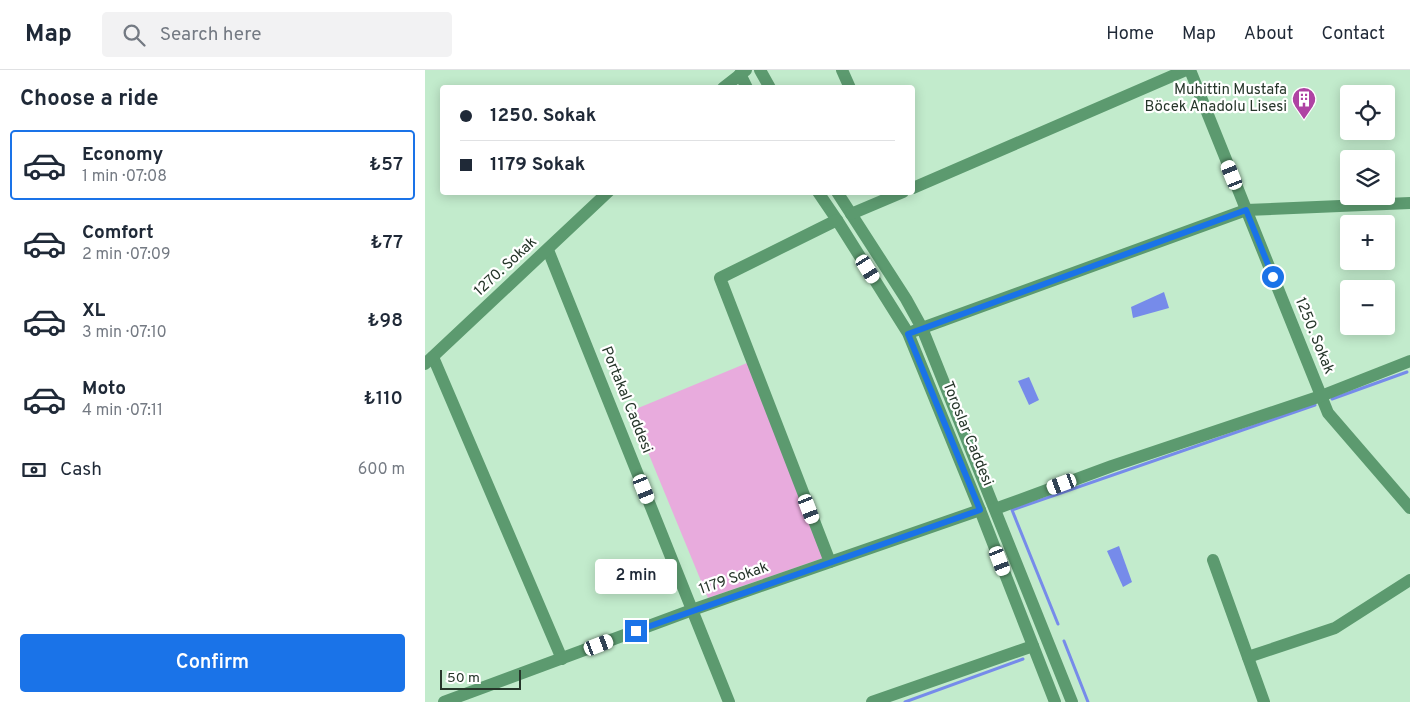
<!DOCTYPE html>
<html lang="en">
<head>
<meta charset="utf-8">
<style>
	body { margin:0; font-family:Overpass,sans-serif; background:#f2f2f3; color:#1f2937; height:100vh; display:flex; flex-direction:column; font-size:19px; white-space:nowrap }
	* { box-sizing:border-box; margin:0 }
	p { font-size:16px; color:#747a83 }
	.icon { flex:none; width:28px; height:28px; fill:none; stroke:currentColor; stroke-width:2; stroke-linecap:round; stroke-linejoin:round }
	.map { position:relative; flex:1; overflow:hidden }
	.drawer { display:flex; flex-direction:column; background:#fff; width:425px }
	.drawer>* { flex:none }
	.top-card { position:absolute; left:15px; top:15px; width:475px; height:110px; border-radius:5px; box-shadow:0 2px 12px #0003; display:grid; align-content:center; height:110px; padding:0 20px; background:#fff }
	.tools { position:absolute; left:915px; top:15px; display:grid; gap:10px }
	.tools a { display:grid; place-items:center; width:55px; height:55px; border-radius:5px; background:#fff; box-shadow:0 2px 12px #0003; font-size:25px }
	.scale { position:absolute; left:15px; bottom:12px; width:81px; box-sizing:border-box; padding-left:5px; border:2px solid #26362a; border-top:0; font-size:14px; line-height:18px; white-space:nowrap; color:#26362a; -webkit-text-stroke:4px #fff; paint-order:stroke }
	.end { position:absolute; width:22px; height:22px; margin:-11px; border:6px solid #1a73e8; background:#fff; box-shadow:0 0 0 2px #fff }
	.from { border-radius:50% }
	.bubble { position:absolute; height:35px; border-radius:5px; background:#fff; box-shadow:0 2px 12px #0003; font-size:16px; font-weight:600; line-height:35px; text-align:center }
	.car { position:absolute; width:15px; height:30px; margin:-15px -8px; border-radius:6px; box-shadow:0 0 4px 1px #0007; background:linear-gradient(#fff 24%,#345 0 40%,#fff 0 76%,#345 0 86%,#fff 0) }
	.top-card b { display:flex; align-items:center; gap:18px; height:48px; font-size:19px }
	.top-card b+b { border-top:1px solid #e0e1e3 }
	.top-card i { width:12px; height:12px; background:#1f2937 }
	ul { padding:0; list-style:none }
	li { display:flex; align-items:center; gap:15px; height:70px; margin:0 10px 8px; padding:0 10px; border:2px solid transparent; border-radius:5px }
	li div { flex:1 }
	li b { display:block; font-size:19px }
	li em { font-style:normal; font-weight:600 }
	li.active { border-color:#1a73e8 }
	li>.icon { width:45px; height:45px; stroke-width:1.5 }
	h2 { padding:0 20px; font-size:22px; line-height:60px }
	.pay { display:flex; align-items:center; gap:12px; height:55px; padding:0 20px; font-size:19px }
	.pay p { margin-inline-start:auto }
	.action { display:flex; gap:10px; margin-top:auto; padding:10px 20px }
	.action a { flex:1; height:58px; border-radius:5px; background:#1a73e8; color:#fff; font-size:20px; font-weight:600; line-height:58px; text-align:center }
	header { display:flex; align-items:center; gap:30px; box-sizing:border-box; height:70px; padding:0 25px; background:#fff; border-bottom:1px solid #e0e1e3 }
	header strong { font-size:24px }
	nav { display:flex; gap:28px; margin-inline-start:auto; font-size:18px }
	.search { width:350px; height:45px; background:#f2f2f3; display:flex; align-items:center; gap:12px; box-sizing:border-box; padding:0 18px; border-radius:5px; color:#747a83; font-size:19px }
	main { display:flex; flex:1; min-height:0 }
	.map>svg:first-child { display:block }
	.green { fill:#e8abdd }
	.water { fill:#768bea }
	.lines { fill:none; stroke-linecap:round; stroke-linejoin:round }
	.stream { stroke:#768bea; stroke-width:3 }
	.minor { stroke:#5c9a6f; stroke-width:12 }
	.route { stroke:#1a73e8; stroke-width:6 }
	.labels { text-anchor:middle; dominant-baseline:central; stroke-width:4.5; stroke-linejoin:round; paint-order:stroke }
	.poi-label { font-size:15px; fill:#26362a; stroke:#fff; text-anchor:end }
	.street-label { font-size:15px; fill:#26362a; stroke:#fff }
</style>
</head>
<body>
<header>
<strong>Map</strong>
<div class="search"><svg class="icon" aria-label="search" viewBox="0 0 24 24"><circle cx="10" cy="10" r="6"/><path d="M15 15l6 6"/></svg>Search here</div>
<nav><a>Home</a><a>Map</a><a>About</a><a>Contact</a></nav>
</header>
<main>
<section class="drawer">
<h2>Choose a ride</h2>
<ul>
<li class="active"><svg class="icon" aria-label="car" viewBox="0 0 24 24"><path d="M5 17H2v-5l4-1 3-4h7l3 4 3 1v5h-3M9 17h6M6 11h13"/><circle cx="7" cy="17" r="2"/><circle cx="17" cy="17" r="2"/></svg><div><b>Economy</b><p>1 min · 07:08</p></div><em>₺57</em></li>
<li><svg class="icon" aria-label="car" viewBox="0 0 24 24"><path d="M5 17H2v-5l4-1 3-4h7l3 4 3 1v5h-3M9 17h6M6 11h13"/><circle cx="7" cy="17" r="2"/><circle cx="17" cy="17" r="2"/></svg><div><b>Comfort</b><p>2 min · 07:09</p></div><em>₺77</em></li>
<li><svg class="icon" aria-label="car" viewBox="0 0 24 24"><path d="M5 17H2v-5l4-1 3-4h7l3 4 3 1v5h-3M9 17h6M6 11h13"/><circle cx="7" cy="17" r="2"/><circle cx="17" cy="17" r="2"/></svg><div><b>XL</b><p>3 min · 07:10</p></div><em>₺98</em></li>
<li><svg class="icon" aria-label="car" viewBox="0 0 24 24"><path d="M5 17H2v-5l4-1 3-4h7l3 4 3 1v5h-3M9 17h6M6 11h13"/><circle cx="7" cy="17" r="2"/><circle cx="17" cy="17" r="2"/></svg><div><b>Moto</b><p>4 min · 07:11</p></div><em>₺110</em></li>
</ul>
<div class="pay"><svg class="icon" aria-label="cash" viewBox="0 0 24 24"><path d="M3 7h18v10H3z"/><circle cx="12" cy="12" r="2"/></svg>Cash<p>600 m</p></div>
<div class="action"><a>Confirm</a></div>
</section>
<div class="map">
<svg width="985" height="632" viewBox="0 0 985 632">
	<rect width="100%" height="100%" fill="#c2ebcc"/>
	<polygon class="green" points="322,293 398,488 283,528 206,341"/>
	<g class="water">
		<polygon points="739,222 744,238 708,248 706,237"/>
		<polygon points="604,307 614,330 604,335 593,311"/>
		<polygon points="694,476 707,512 698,517 682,481"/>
	</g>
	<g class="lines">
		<g class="stream">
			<polyline points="907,329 982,302"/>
			<polyline points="633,554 587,440 890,335"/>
			<polyline points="639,571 663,632"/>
			<polyline points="480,632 598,589"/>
		</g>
		<g class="minor">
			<polyline points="335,0 345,18"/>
			<polyline points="417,0 425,18"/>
			<polyline points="765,0 903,343 985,438"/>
			<polyline points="315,4 322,18"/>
			<polyline points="298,18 321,0"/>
			<polyline points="488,118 761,0"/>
			<polyline points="393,122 412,150 483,263 555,440 630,632"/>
			<polyline points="412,122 481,229 497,258 647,632"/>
			<polyline points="426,144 478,122"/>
			<polyline points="123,180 304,632"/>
			<polyline points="489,261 821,140 985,133"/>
			<polyline points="8,287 137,589"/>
			<polyline points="0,294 183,122"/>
			<polyline points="570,439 687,396 896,326 985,291"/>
			<polyline points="788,490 839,632"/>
			<polyline points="405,492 295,208 412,150"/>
			<polyline points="823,587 910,558 985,510"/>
			<polyline points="19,632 267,540 555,440"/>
			<polyline points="447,632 608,576"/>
		</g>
	</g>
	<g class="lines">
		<polyline class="route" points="211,561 555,440 483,264 821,140 848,207"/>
	</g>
	<defs>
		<g id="building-pin" transform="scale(1.25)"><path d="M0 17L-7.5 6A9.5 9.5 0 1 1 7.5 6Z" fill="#af43a3" stroke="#fff"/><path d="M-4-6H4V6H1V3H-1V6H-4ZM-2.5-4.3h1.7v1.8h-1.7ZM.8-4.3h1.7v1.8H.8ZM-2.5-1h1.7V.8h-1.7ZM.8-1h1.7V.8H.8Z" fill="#fff"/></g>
	</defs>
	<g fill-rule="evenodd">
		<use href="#building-pin" x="879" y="29"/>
	</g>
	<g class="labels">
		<g class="poi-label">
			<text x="862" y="20">Muhittin Mustafa<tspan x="862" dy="17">Böcek Anadolu Lisesi</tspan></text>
		</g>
		<g class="street-label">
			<text transform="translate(81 197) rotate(-43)">1270. Sokak</text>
			<text transform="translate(889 266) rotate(68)">1250. Sokak</text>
			<text transform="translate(201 330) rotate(68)">Portakal Caddesi</text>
			<text transform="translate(542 364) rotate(68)">Toroslar Caddesi</text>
			<text transform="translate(309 509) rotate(-19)">1179 Sokak</text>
		</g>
	</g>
</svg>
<div class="tools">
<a><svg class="icon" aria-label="locate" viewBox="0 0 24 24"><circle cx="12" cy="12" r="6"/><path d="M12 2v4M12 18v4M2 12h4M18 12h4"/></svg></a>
<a><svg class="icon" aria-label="layers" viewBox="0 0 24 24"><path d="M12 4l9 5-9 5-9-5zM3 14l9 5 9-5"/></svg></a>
<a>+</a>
<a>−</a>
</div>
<div class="scale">50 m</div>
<i class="end from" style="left:848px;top:207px"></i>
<i class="end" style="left:211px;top:561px"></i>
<div class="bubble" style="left:170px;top:489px;width:82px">2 min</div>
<i class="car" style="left:807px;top:105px;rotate:338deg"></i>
<i class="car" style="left:443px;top:199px;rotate:148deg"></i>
<i class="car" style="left:637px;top:414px;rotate:250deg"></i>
<i class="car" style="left:219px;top:419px;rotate:158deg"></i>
<i class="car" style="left:384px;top:439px;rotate:159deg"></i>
<i class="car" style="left:575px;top:491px;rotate:159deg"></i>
<i class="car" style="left:174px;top:575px;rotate:69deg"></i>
<div class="top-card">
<b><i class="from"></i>1250. Sokak</b>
<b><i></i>1179 Sokak</b>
</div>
</div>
</main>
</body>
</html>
